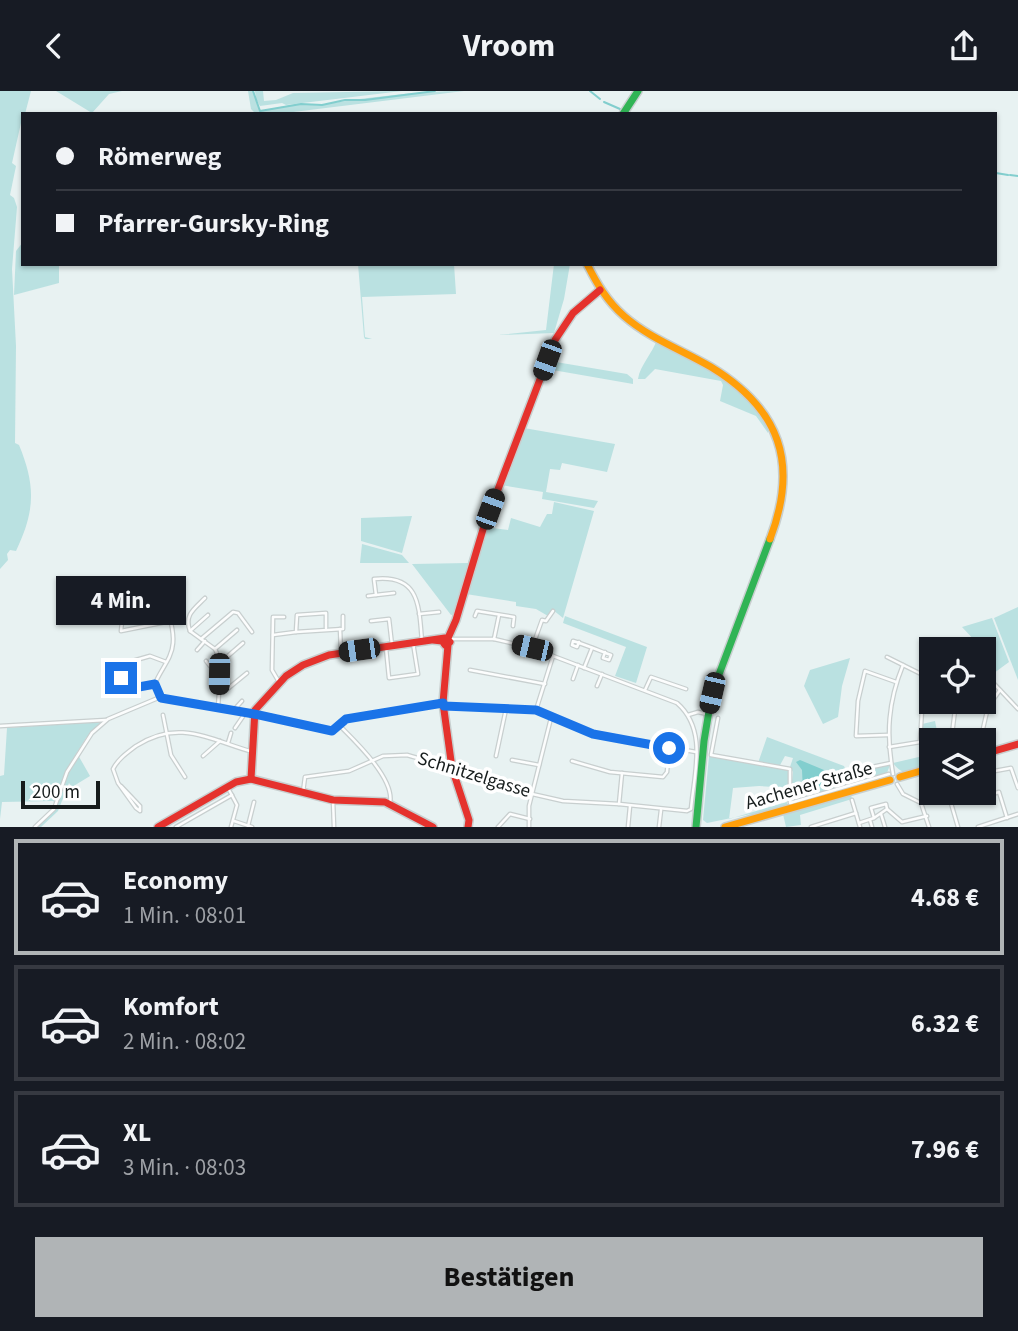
<!DOCTYPE html>
<html lang="de">
<head>
<meta charset="utf-8">
<style>
	body { margin:0; font-family:"Source Sans 3",sans-serif; background:#242831; color:#f1f3f6; height:100vh; display:flex; flex-direction:column; font-size:26px; white-space:nowrap }
	* { box-sizing:border-box; margin:0 }
	p { font-size:23px; color:#9ea1a6 }
	.icon { flex:none; width:38px; height:38px; fill:none; stroke:currentColor; stroke-width:2; stroke-linecap:round; stroke-linejoin:round }
	.map { position:relative; height:736px; overflow:hidden }
	.sheet { display:flex; flex-direction:column; background:#171b24; flex:1 }
	.sheet>* { flex:none }
	.guide { position:absolute; left:21px; top:21px; width:976px; height:154px; border-radius:0px; box-shadow:0 2px 5px #0004; display:grid; align-content:center; height:154px; padding:0 35px; background:#171b24 }
	.fabs { position:absolute; left:919px; top:546px; display:grid; gap:14px }
	.fabs a { display:grid; place-items:center; width:77px; height:77px; border-radius:0px; background:#171b24; box-shadow:0 2px 5px #0004; font-size:35px }
	.scale { position:absolute; left:21px; bottom:18px; width:79px; box-sizing:border-box; padding-left:7px; border:4px solid #161c1c; border-top:0; font-size:19px; line-height:24px; white-space:nowrap; color:#161c1c; -webkit-text-stroke:5px #fff; paint-order:stroke }
	.end { position:absolute; width:32px; height:32px; margin:-16px; border:9px solid #1a73e8; background:#fff; box-shadow:0 0 0 4px #fff }
	.from { border-radius:50% }
	.bubble { position:absolute; height:49px; border-radius:0px; background:#171b24; box-shadow:0 2px 5px #0004; font-size:23px; font-weight:700; line-height:49px; text-align:center }
	.car { position:absolute; width:21px; height:42px; margin:-21px -10px; border-radius:9px; box-shadow:0 0 5px 2px #0007; background:linear-gradient(#222 24%,#8ab4d8 0 40%,#222 0 76%,#8ab4d8 0 86%,#222 0) }
	.guide b { display:flex; align-items:center; gap:24px; height:66px; font-size:26px }
	.guide b+b { border-top:2px solid #363941 }
	.guide i { width:18px; height:18px; background:#f1f3f6 }
	ul { padding:12px 0 0; list-style:none }
	li { display:flex; align-items:center; gap:21px; height:116px; margin:0 14px 10px; padding:0 21px; border:4px solid #363941; border-radius:0px }
	li div { flex:1 }
	li b { display:block; font-size:26px }
	li em { font-style:normal; font-weight:700 }
	li.selected { border-color:#b0b4b6 }
	li>.icon { width:63px; height:63px; stroke-width:1.5 }
	.primary-button { display:flex; gap:14px; margin-top:auto; padding:14px 35px }
	.primary-button a { flex:1; height:80px; border-radius:0px; background:#b0b4b6; color:#111; font-size:28px; font-weight:700; line-height:80px; text-align:center }
	header { display:flex; justify-content:space-between; align-items:center; height:91px; padding:0 35px; background:#171b24; font-size:32px; font-weight:700 }
	.map>svg:first-child { display:block }
	.green { fill:#bae1e1; fill-rule:evenodd }
	.water { fill:#82cece }
	.lines { fill:none; stroke-linecap:round; stroke-linejoin:round }
	.stream { stroke:#82cece; stroke-width:2 }
	.street-casing { stroke:#c8cfcf; stroke-width:5 }
	.fast-casing { stroke:#c8cfcf; stroke-width:10 }
	.slow-casing { stroke:#c8cfcf; stroke-width:10 }
	.jam-casing { stroke:#c8cfcf; stroke-width:10 }
	.street { stroke:#fcfdfd; stroke-width:2.5 }
	.fast { stroke:#30b455; stroke-width:7 }
	.slow { stroke:#ff9f0a; stroke-width:7 }
	.jam { stroke:#e5322d; stroke-width:7 }
	.route { stroke:#1a73e8; stroke-width:9 }
	.labels { text-anchor:middle; dominant-baseline:central; stroke-width:7; stroke-linejoin:round; paint-order:stroke }
	.street-label { font-size:19px; fill:#161c1c; stroke:#fff }
</style>
</head>
<body>
<header><svg class="icon" aria-label="back" viewBox="0 0 24 24"><path d="M15 5l-7 7 7 7"/></svg>Vroom<svg class="icon" aria-label="share" viewBox="0 0 24 24"><path d="M12 15V3M7 8l5-5 5 5M5 13v7h14v-7"/></svg></header>
<div class="map">
<svg width="1018" height="736" viewBox="0 0 1018 736">
	<rect width="100%" height="100%" fill="#e8f2f2"/>
	<g class="green">
		<path d="M0 0H31L25 23H23L12 72 16 75 10 104 14 107 17 116 12 178 16 255 15 352 19 354C36 395 35 420 16 460L10 459 7 463 8 469 0 478Z"/>
		<polygon points="56,0 122,0 109,3 92,22"/>
		<path d="M248 0H253L256 7 255 0H263L264 10 276 9 293 2 402 0 286 14 282 12 260 15 256 8 260 20C273 17 285 15 297 13 304 12 312 15 319 14 365 7 414 0 464 0L277 23H256L251 18Z"/>
		<polygon points="23,151 23,173 59,173 59,192 14,204 16,160"/>
		<polygon points="358,173 454,173 456,203 362,206 365,246 372,248 365,248 364,246"/>
		<polygon points="554,173 570,173 564,208 554,242 498,244 546,239"/>
		<polygon points="552,243 478,443 455,523 451,524 412,473 468,472 481,431"/>
		<path d="M657 248 718 282 755 311 769 336 768 342 756 325 720 310 723 294 721 290 655 278 645 288H638C640 274 653 262 657 248Z"/>
		<polygon points="550,270 627,283 633,288 633,293 547,278 524,337 615,353 607,381 562,372 560,379 550,378 546,401 598,410 594,417 542,408 543,401 501,394 548,271"/>
		<polygon points="554,411 594,420 563,527 553,519 548,525 536,518 516,515 516,511 466,503 485,436 508,439 511,427 540,436 547,423 552,423"/>
		<polygon points="412,425 402,462 361,450 361,427"/>
		<polygon points="362,453 402,464 409,472 360,472"/>
		<polygon points="1018,516 1018,589 994,527"/>
		<polygon points="565,525 647,556 636,592 615,585 626,556 563,532"/>
		<polygon points="992,527 1009,571 990,585 984,580 984,558 973,558 980,552 978,553 962,536"/>
		<polygon points="850,567 842,595 838,626 823,633 804,595 810,579"/>
		<polygon points="99,630 101,632 86,647 68,676 55,707 55,712 53,710 2,711 0,728 0,685 4,684 7,637"/>
		<path d="M935 630 938 645 942 644 944 649H931V676C914 681 904 687 893 672L923 665 922 633Z"/>
		<path d="M767 646 844 675 852 694 851 681 890 674 885 687 863 692 854 697 721 734 751 723 707 732 703 729 709 665 790 679 787 713 794 711 790 708 793 681 790 676 793 667 785 665 779 676 758 672ZM759 695 789 697 787 711 729 728 733 697Z"/>
		<path d="M78 664 90 685 72 696 69 692 58 720 41 736H37C62 713 61 692 78 664Z"/>
		<polygon points="851,702 834,708 851,704 852,708 800,724 801,734 786,736 783,723"/>
	</g>
	<polygon class="water" points="800,669 836,684 838,688 803,701 802,679 796,671"/>
	<g class="lines">
		<g class="stream">
			<polyline points="253,0 260,20 301,13 322,14 345,9 365,9 435,0"/>
			<polyline points="590,0 600,8"/>
			<polyline points="604,11 620,18"/>
			<polyline points="627,21 630,23"/>
			<polyline points="996,82 1008,84"/>
			<polyline points="1010,84 1018,85"/>
		</g>
		<g class="street-casing">
			<g id="street">
				<path d="M394 502 376 504 374 488C420 483 419 515 422 551"/>
				<polyline points="368,505 376,504"/>
				<path d="M168 509C140 500 123 511 121 540L171 530"/>
				<polyline points="419,523 439,521"/>
				<polyline points="475,525 477,520 514,526 513,535"/>
				<polyline points="371,530 389,528 392,554"/>
				<polyline points="340,538 341,561"/>
				<path d="M190 540C184 524 194 518 205 507"/>
				<polyline points="296,541 343,538 343,525"/>
				<polyline points="273,544 296,541 297,524 326,522 326,537"/>
				<polyline points="201,548 190,540 208,524"/>
				<polyline points="494,548 499,524"/>
				<path d="M579 551 577 556 572 554 573 550C586 554 598 559 611 564L609 569 603 567 605 561"/>
				<polyline points="386,557 389,587 418,583 413,552"/>
				<polyline points="532,557 542,529 546,530 553,520"/>
				<polyline points="215,558 201,548 233,521 238,522 252,541"/>
				<polyline points="952,558 955,556 960,558"/>
				<polyline points="197,559 205,550"/>
				<polyline points="887,566 931,588"/>
				<polyline points="206,570 210,575 220,576"/>
				<polyline points="221,571 215,558 237,539"/>
				<polyline points="584,577 592,557"/>
				<polyline points="470,579 545,593"/>
				<polyline points="984,582 1018,618"/>
				<polyline points="573,588 578,574"/>
				<polyline points="279,591 272,579 273,526 284,526"/>
				<polyline points="155,593 128,598 123,596 121,590 122,573 150,565 166,571"/>
				<polyline points="597,595 602,583"/>
				<polyline points="645,599 651,586 686,598"/>
				<polyline points="219,601 221,571 243,552"/>
				<path d="M161 607 155 593C160 579 172 568 173 552 175 534 163 518 173 502"/>
				<polyline points="956,611 952,643 982,642 988,616 1000,599"/>
				<polyline points="444,615 536,619 593,643 696,661"/>
				<polyline points="218,617 219,601 225,600 247,582"/>
				<polyline points="536,619 553,565"/>
				<polyline points="233,620 242,610"/>
				<polyline points="163,624 171,664 185,686"/>
				<polyline points="688,624 698,621 707,623"/>
				<polyline points="718,627 711,664 790,678 790,712 889,683"/>
				<polyline points="0,635 106,629"/>
				<path d="M340 635C356 651 395 688 390 712"/>
				<polyline points="235,637 246,621"/>
				<polyline points="888,644 856,645 858,610 865,580 896,591"/>
				<polyline points="228,652 231,642"/>
				<polyline points="889,656 920,651 922,619 931,589"/>
				<polyline points="203,665 220,650"/>
				<polyline points="496,665 506,618"/>
				<polyline points="512,669 539,674"/>
				<polyline points="572,670 610,681 663,686 667,681 669,657"/>
				<polyline points="848,681 891,672"/>
				<polyline points="984,682 1011,677 1018,697"/>
				<path d="M893 683C886 643 888 611 903 574"/>
				<polyline points="897,693 903,703 921,712 929,736"/>
				<path d="M121 695 140 715V720L136 717 118 692 113 678C118 668 127 662 136 655 179 627 210 649 253 661"/>
				<polyline points="228,697 237,714 231,736"/>
				<path d="M303 701 305 686 349 680 383 665 407 664 452 677 488 693 563 710 619 713 687 720 691 718C694 682 708 639 677 612L532 557 494 548H449"/>
				<polyline points="948,702 958,736"/>
				<polyline points="982,702 983,706 999,701 1007,727"/>
				<polyline points="333,709 334,736"/>
				<polyline points="852,709 860,736"/>
				<polyline points="619,713 622,682"/>
				<polygon points="886,713 887,718 874,727 871,717"/>
				<polyline points="887,718 902,731 927,725"/>
				<polyline points="881,723 885,736"/>
				<polyline points="870,729 872,736"/>
				<polyline points="234,730 252,736"/>
				<polyline points="859,732 874,727"/>
				<polyline points="248,735 254,711"/>
				<polyline points="35,736 54,718 67,681 92,642 108,628 158,607 254,623 332,640 346,628 443,612"/>
				<polyline points="176,736 232,704"/>
				<polyline points="498,736 510,723 530,728"/>
				<polyline points="529,736 529,715 551,627"/>
				<polyline points="628,736 630,715"/>
				<polyline points="659,736 661,719"/>
				<polyline points="811,736 856,722"/>
				<polyline points="978,736 1018,723"/>
			</g>
		</g>
		<g class="fast-casing">
			<g id="fast">
				<polyline points="623,23 638,0"/>
				<polyline points="696,736 704,650 712,602 770,448"/>
			</g>
		</g>
		<g class="slow-casing">
			<g id="slow">
				<path d="M587 173C597 193 607 210 624 225 649 247 682 259 711 276 780 318 799 372 770 448"/>
				<polyline points="900,686 931,677"/>
				<polyline points="725,736 890,689"/>
			</g>
		</g>
		<g class="jam-casing">
			<g id="jam">
				<polyline points="448,547 456,529 484,435 555,249 573,222 600,199"/>
				<polyline points="448,554 443,612 452,677 469,729 468,736"/>
				<polyline points="984,663 1018,653"/>
				<polyline points="251,688 255,619 286,585 303,574 329,564 445,547 450,551 445,554 442,550 433,549"/>
				<polyline points="158,736 236,691 251,688 333,709 385,711 433,736"/>
			</g>
		</g>
		<use href="#street" class="street"/>
		<use href="#fast" class="fast"/>
		<use href="#slow" class="slow"/>
		<use href="#jam" class="jam"/>
	</g>
	<g class="lines">
		<polyline class="route" points="121,587 123,596 128,598 155,593 161,607 254,623 332,640 346,628 443,612 444,615 536,619 593,643 669,657"/>
	</g>
	<g class="labels">
		<g class="street-label">
			<text transform="translate(474 684) rotate(17)">Schnitzelgasse</text>
			<text transform="translate(809 695) rotate(-16)">Aachener Straße</text>
		</g>
	</g>
</svg>
<div class="fabs">
<a><svg class="icon" aria-label="locate" viewBox="0 0 24 24"><circle cx="12" cy="12" r="6"/><path d="M12 2v4M12 18v4M2 12h4M18 12h4"/></svg></a>
<a><svg class="icon" aria-label="layers" viewBox="0 0 24 24"><path d="M12 4l9 5-9 5-9-5zM3 14l9 5 9-5"/></svg></a>
</div>
<div class="scale">200 m</div>
<i class="end from" style="left:669px;top:657px"></i>
<i class="end" style="left:121px;top:587px"></i>
<div class="bubble" style="left:56px;top:485px;width:130px">4 Min.</div>
<i class="car" style="left:547px;top:269px;rotate:200deg"></i>
<i class="car" style="left:490px;top:418px;rotate:20deg"></i>
<i class="car" style="left:532px;top:557px;rotate:283deg"></i>
<i class="car" style="left:359px;top:559px;rotate:262deg"></i>
<i class="car" style="left:219px;top:583px;rotate:181deg"></i>
<i class="car" style="left:712px;top:602px;rotate:193deg"></i>
<div class="guide">
<b><i class="from"></i>Römerweg</b>
<b><i></i>Pfarrer-Gursky-Ring</b>
</div>
</div>
<section class="sheet">
<ul>
<li class="selected"><svg class="icon" aria-label="car" viewBox="0 0 24 24"><path d="M5 17H2v-5l4-1 3-4h7l3 4 3 1v5h-3M9 17h6M6 11h13"/><circle cx="7" cy="17" r="2"/><circle cx="17" cy="17" r="2"/></svg><div><b>Economy</b><p>1 Min. · 08:01</p></div><em>4.68 €</em></li>
<li><svg class="icon" aria-label="car" viewBox="0 0 24 24"><path d="M5 17H2v-5l4-1 3-4h7l3 4 3 1v5h-3M9 17h6M6 11h13"/><circle cx="7" cy="17" r="2"/><circle cx="17" cy="17" r="2"/></svg><div><b>Komfort</b><p>2 Min. · 08:02</p></div><em>6.32 €</em></li>
<li><svg class="icon" aria-label="car" viewBox="0 0 24 24"><path d="M5 17H2v-5l4-1 3-4h7l3 4 3 1v5h-3M9 17h6M6 11h13"/><circle cx="7" cy="17" r="2"/><circle cx="17" cy="17" r="2"/></svg><div><b>XL</b><p>3 Min. · 08:03</p></div><em>7.96 €</em></li>
</ul>
<div class="primary-button"><a>Bestätigen</a></div>
</section>
</body>
</html>
